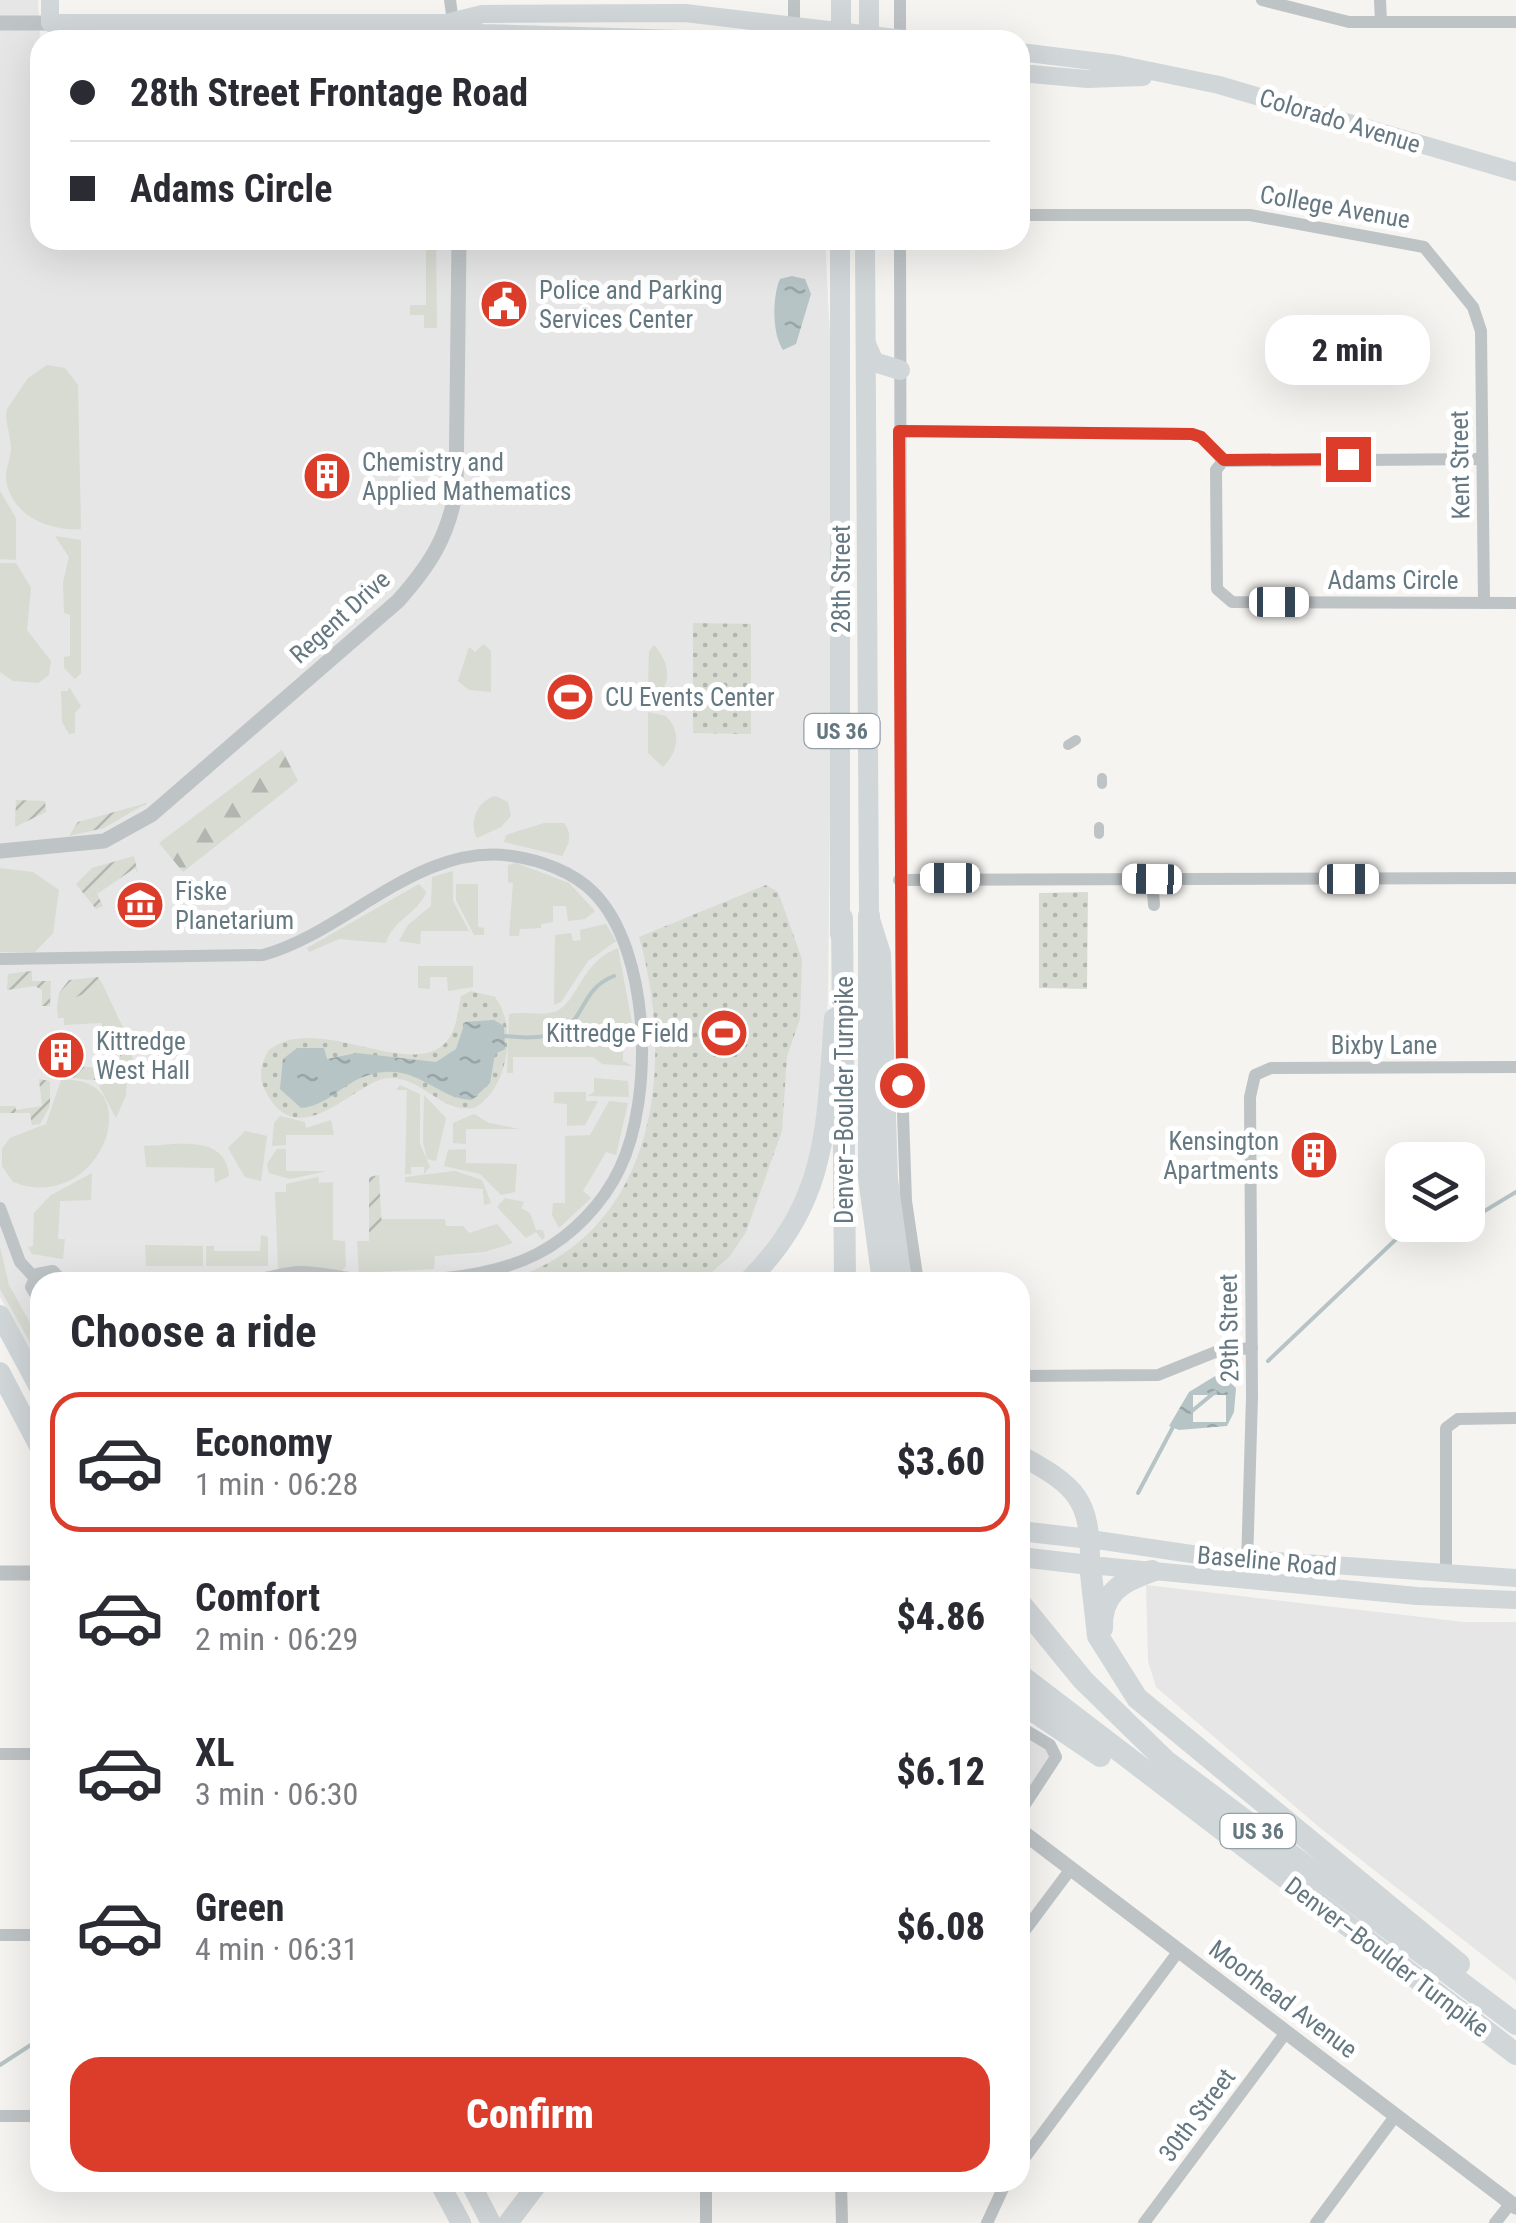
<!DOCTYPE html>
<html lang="en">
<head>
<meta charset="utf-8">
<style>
	body { margin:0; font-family:"Roboto Condensed",sans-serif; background:#f7f7f7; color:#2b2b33; height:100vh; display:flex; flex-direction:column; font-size:38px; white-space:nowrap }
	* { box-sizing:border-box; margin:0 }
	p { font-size:32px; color:#7c7c81 }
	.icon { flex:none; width:55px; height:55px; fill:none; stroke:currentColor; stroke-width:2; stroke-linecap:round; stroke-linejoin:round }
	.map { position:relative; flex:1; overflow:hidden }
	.sheet { position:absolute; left:30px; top:1272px; width:1000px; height:920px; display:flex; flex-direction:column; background:#fff; border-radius:30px; box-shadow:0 10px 40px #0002 }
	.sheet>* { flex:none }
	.banner { position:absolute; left:30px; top:30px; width:1000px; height:220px; border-radius:30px; box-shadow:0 10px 40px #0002; display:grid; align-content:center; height:220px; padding:0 40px; background:#fff }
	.controls { position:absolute; left:1385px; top:1142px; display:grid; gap:20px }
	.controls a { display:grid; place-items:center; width:100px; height:100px; border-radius:20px; background:#fff; box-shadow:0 10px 40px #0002; font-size:50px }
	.end { position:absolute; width:45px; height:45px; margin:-22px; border:12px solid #dc3d2a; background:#fff; box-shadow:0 0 0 5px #fff }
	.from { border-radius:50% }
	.bubble { position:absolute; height:70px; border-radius:30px; background:#fff; box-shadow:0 10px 40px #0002; font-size:32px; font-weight:800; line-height:70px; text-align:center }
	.car { position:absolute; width:30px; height:60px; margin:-30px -15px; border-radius:12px; box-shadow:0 0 8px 2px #0007; background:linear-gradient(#fff 24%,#345 0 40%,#fff 0 76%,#345 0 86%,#fff 0) }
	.banner b { display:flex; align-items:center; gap:35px; height:95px; font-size:38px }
	.banner b+b { border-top:2px solid #e1e1e2 }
	.banner i { width:25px; height:25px; background:#2b2b33 }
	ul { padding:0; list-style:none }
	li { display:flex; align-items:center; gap:30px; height:140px; margin:0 20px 15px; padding:0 20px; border:5px solid transparent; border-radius:30px }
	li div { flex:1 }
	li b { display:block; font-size:38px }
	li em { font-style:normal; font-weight:800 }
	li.selected { border-color:#dc3d2a }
	li>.icon { width:90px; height:90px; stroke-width:1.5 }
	h2 { padding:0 40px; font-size:45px; line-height:120px }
	.button { display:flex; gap:20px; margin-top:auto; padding:20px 40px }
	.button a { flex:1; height:115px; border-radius:30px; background:#dc3d2a; color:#fff; font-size:40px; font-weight:800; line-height:115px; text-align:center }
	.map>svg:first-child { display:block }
	.built { fill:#e5e6e5 }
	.grass { fill:#d7dbd2 }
	.forest { fill:url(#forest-firs) }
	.park { fill:url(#park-dots) }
	.garden { fill:url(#garden-furrows) }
	.water { fill:url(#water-ripples); fill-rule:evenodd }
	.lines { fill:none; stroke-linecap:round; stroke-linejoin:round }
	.stream { stroke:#b6c4c6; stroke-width:4 }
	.pedestrian { stroke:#bec3c5; stroke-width:10 }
	.minor { stroke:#bec3c5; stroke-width:12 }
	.tertiary { stroke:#bec3c5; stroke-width:15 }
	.secondary { stroke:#d1d6d9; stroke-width:18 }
	.primary { stroke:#d1d6d9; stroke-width:20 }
	.trunk { stroke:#d1d6d9; stroke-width:20 }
	.motorway { stroke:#d1d6d9; stroke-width:22 }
	.route { stroke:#dc3d2a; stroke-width:12 }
	.labels { text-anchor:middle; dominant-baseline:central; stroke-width:10; stroke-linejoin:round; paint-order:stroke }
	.shield { fill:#fff; stroke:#93a0a7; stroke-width:2.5 }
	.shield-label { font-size:22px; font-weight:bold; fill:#657881 }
	.street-label { font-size:25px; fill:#657881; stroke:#fff }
	.poi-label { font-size:25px; fill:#657881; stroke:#fff; text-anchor:start }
</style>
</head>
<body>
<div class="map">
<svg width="1516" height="2223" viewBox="0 0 1516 2223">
	<defs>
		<pattern id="forest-firs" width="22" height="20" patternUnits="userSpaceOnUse" patternTransform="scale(2.5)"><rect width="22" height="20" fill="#d7dbd2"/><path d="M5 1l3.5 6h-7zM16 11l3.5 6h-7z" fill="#b2b6b0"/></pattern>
		<pattern id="park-dots" width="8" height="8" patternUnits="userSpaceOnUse" patternTransform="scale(2.5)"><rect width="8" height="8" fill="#d7dbd2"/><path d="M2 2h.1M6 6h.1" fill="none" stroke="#b2b6b0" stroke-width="1.8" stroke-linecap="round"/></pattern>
		<pattern id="garden-furrows" width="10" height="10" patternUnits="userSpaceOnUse" patternTransform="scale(2.5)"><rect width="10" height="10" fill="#d7dbd2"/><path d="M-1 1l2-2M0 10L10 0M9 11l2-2" fill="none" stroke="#b2b6b0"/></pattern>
		<pattern id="water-ripples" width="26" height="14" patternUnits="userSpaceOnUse" patternTransform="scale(2.5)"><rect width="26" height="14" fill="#b6c4c6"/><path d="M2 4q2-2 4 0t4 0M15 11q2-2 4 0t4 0" fill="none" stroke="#98a4a6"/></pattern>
	</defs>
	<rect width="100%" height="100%" fill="#f5f4f1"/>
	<g class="built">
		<polygon points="0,0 38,0 40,39 124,40 40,40 40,240 825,240 832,373 831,716 828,999 821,1101 801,1199 740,1282 40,1282 40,1366 22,1336 0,1297"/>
		<polygon points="1146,1585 1464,1622 1516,1622 1516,1981 1319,1827 1156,1687 1148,1661"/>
		<polygon points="1020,1727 1056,1753 1020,1812"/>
	</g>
	<g class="grass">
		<polygon points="426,240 436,240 437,328 424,328 424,315 410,315 410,305 426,305"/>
		<path d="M47 365 65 368 78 385 81 529C49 531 13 517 6 480 5 471 11 458 11 448 11 434 4 421 7 409L28 378Z"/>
		<polygon points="0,491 16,518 16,560 0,559"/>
		<polygon points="55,536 81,540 81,673 75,679 64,668 64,657 70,656 70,615 64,613 63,582 69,557"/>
		<polygon points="0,563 16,563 31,588 27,630 51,661 49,675 38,683 13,681 0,672"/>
		<polygon points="484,644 491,651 491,692 469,690 458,681 469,647 475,652"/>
		<path d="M654 645C665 657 672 675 663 689L648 692 649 651Z"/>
		<polygon points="69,687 81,706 75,713 75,733 69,734 62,722 61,691 68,691"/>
		<path d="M648 712 666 716C682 733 678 751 663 767L648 753Z"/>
		<path d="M496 796 508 802 511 816 501 827 477 838C468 823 478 799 496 796Z"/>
		<path d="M544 823H564C573 835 569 844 562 856L504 842 506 835Z"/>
		<polygon points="516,863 569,883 595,911 585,919 568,921 566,906 553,906 553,922 541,924 541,928 520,929 519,936 509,936 513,883 508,882 508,865"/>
		<polygon points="0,868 33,872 59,890 53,933 35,952 0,952"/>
		<polygon points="453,871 453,901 469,931 421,931 420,944 399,941 408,925 431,906 432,877"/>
		<path d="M419 884 426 892C418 914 393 919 386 943L339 939 309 952 307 948Z"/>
		<polygon points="456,884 478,884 478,927 484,928 484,935 474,935 456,900"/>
		<polygon points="606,924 616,941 588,961 561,1002 554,1005 555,935 571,933 573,941 581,940 580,930"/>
		<path d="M618 948 634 1034H623V1061L633 1066 602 1064 593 1057H513V1073H507L509 1014C523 1011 542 1017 557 1011 578 1001 582 961 618 948Z"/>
		<polygon points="418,966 473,966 473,987 448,991 447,977 430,977 430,989 418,988"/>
		<polygon points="103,985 123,1028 102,1028 102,1023 64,1025 64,1018 58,1018 57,1006"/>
		<polygon points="127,1075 126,1095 116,1118 99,1086"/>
		<polygon points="594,1078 628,1081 629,1097 588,1096 594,1092"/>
		<path d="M61 1080C152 1074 102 1217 13 1182L2 1166V1149L10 1138 46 1124Z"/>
		<polygon points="400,1085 420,1094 420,1144 430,1167 424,1174 424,1167 411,1167 411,1174 405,1174 407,1090 396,1090"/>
		<polygon points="554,1092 586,1092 586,1101 598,1101 585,1125 567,1126 567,1104 554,1103"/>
		<polygon points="424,1095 446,1118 436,1161 427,1159 423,1141"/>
		<polygon points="609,1101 628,1103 616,1155 606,1152 583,1191 591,1198 559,1228 552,1215 553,1203 565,1203 565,1136 590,1135"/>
		<polygon points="474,1114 489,1123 520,1129 466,1129 466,1144 453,1143 453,1123"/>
		<polygon points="280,1116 305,1122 306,1128 331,1120 334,1135 286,1135 286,1145 272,1146 274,1123"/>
		<polygon points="245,1131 267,1136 261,1181 245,1177 228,1148"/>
		<path d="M144 1146C175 1145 226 1133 229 1176L215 1183 214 1168 146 1167Z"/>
		<polygon points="277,1149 286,1149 286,1171 327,1171 290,1179 269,1173 267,1164"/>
		<polygon points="466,1149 466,1163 517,1164 515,1192 501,1195 480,1174 444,1166 448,1150"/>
		<polygon points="455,1171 482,1180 491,1203 484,1205 483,1189 405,1182 405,1177"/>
		<polygon points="92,1173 91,1200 60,1201 58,1239 65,1239 63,1259 32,1254 28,1247 33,1246 34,1213 51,1195"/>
		<polygon points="318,1177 319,1183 333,1182 333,1240 345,1241 346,1266 342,1271 278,1269 275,1192 286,1192 286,1184"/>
		<polygon points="505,1198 524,1202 521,1208 530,1213 536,1230 543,1230 545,1237 542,1240 536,1232 526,1238 497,1207"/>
		<polygon points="381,1219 445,1219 446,1226 463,1226 469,1233 497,1224 513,1243 484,1252 435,1256 434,1269 359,1273 357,1241 369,1241 369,1232 378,1235"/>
		<polygon points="261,1235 268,1237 268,1266 206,1266 206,1246 214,1246 214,1251 260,1251"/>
		<polygon points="145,1245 203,1246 203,1266 146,1266"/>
		<polygon points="0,1247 9,1285 40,1341 40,1360 0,1289"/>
	</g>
	<polygon class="forest" points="282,750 298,781 183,872 159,843"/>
	<g class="park">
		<polygon points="693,623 751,624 751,734 693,733"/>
		<path d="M766 885 778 892 802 959 800 1019 787 1056 782 1131 746 1232 730 1256 701 1282H501C655 1240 677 1070 639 937Z"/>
		<polygon points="1088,892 1087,989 1039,988 1039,893"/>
		<path d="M471 991 495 997C518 1027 508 1090 474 1108 440 1113 423 1077 389 1078 355 1079 298 1160 264 1088 258 1074 262 1063 268 1051 315 1010 412 1083 447 1041 457 1029 458 1010 461 996Z"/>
	</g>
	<g class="garden">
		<polygon points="16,800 45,801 46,812 15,827"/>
		<polygon points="147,803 104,828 69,836 78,822"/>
		<polygon points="134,856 138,874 135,868 97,894 103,906 96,909 76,884 92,868"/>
		<polygon points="32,971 32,981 51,981 50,1006 42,1006 42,990 35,986 7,990 8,974"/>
		<polygon points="98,977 103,985 57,1006 59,993 69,980"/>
		<path d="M105 1031 127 1032 133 1060C117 1089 81 1080 55 1073L56 1065 118 1069 122 1044 118 1037H105Z"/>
		<polygon points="39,1079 50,1081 50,1106 40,1124 32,1125 30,1113 0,1113 0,1106 15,1106 16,1110 42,1106"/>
		<polygon points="379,1175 382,1231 378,1235 369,1232 369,1177"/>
	</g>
	<g class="water">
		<path d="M792 276 805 279 811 294 796 344 783 350C772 334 772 297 780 279Z"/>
		<path d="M494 1020 504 1026 505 1049 495 1054 490 1083 472 1100C439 1099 421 1069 385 1072 345 1075 334 1105 301 1108L280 1089 283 1059 297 1048H324L327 1059 357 1053 436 1062 456 1049 465 1022Z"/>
		<path d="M1220 1373 1236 1388 1234 1412 1227 1426 1179 1430 1169 1426 1189 1392ZM1226 1395V1422H1193V1395Z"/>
	</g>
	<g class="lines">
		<g class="stream">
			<path d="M505 1036C597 1047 567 994 614 976"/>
			<polyline points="1468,1221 1516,1192"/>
			<polyline points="1444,1225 1457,1225"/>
			<polyline points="1268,1361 1411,1225"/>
			<polyline points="1226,1383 1240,1375"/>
			<polyline points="1192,1411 1215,1392"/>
			<polyline points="1138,1493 1173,1427"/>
			<polyline points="0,2065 40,2039"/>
		</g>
		<g class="pedestrian">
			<polyline points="1068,745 1076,740"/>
			<polyline points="1102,778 1102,784"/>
			<polyline points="1099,827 1099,834"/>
		</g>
		<g class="minor">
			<polyline points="450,0 453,22"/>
			<polyline points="794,0 794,24"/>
			<polyline points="900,0 900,40"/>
			<polyline points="1262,0 1349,22 1516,22"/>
			<polyline points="1380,0 1381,22"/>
			<polyline points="1020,215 1250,215 1424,247 1473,307 1481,331 1484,603"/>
			<polyline points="900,240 902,1085 906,1201 918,1282"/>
			<polyline points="899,431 1192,434 1201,437 1224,461"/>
			<polyline points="1482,459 1223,461 1216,470 1217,589 1232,602 1516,603"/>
			<polyline points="1152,879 1154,905"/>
			<polyline points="899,880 1516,878"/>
			<path d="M0 959 263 955C347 932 419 842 512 856 540 860 574 872 594 893 651 951 654 1097 620 1168 603 1204 572 1236 537 1254 484 1281 409 1283 350 1278 333 1276 315 1271 298 1272 280 1274 263 1279 246 1282"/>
			<polyline points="0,1208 20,1262 34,1277"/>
			<polyline points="40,1302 31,1287 37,1274 53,1271 63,1282"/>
			<polyline points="1020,1376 1158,1375 1218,1351 1252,1348"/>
			<polyline points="1247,1564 1252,1397 1250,1097 1255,1075 1271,1068 1516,1067"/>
			<polyline points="1446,1576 1446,1428 1458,1419 1516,1418"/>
			<polyline points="1020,1727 1050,1745 1056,1757 1020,1812"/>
			<polyline points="0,1754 40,1754"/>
			<polyline points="0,1935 40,1935"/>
			<polyline points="1020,1937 1070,1870"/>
			<polyline points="0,2116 40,2116"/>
			<polyline points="1020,2164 1178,1952"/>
			<polyline points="706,2182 706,2223"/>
			<polyline points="841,2182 842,2223"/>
			<polyline points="987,2223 1006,2182"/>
			<polyline points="1144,2223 1285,2034"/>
			<polyline points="1316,2223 1396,2115"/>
			<polyline points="1495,2223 1511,2203"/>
		</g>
		<g class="tertiary">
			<polyline points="453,22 455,40"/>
			<polyline points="0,23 50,23"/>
			<path d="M0 851 104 841 151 815 398 601C430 565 448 537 456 490L459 240"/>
			<polyline points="0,1573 40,1573"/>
			<polyline points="1020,1830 1516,2207"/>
		</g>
		<g class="secondary">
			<polyline points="50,0 50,23 446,23 482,14 685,13 913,40"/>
			<polyline points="453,22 481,33 712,40"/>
			<polyline points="1020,52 1117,64 1219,85 1516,172"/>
			<polyline points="1020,73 1087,79 1143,77"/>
			<polyline points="1090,1539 1205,1556 1516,1578"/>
			<polyline points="1090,1565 1417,1596 1516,1600"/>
		</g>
		<g class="primary">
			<polyline points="0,1315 40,1389"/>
			<polyline points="0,1372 40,1448"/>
			<polyline points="1020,1531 1090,1539"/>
			<polyline points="1020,1557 1090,1565"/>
			<polyline points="439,2182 461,2223"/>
			<polyline points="470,2182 491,2223"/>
			<polyline points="508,2223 539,2182"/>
		</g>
		<g class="trunk">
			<polyline points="841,0 841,40"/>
			<polyline points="869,40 869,0"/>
			<polyline points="840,240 840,934"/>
			<polyline points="865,240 869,916 881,954 888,1179 902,1282"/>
			<polyline points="866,344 874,362 900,370"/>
			<path d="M747 1282C829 1202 826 1125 834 1018"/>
			<path d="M1020 1455C1076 1486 1091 1498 1090 1565"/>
		</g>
		<g class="motorway">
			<polyline points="869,916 869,1178 883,1282"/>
			<polyline points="842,918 845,1282"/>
			<polyline points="1090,1565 1098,1636 1137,1698 1459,1964"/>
			<polyline points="1020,1603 1083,1680 1166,1761 1516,2024"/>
			<path d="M1102 1628C1101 1593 1122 1581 1152 1571"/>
			<polyline points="1020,1675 1516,2054"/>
			<polyline points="1020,1702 1100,1756"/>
		</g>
	</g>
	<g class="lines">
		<polyline class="route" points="902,1085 899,431 1192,434 1201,437 1224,460 1348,459"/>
	</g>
	<defs>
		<g id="civic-disc" transform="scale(2.5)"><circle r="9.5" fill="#dc3d2a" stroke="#fff"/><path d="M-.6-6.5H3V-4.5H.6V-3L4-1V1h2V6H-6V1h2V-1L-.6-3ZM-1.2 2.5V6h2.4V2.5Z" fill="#fff"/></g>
		<g id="building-disc" transform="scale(2.5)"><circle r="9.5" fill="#dc3d2a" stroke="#fff"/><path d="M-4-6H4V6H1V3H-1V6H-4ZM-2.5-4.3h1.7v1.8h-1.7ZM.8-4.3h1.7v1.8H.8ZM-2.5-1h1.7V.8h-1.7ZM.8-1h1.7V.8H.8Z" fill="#fff"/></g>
		<g id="stadium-disc" transform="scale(2.5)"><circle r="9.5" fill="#dc3d2a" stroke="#fff"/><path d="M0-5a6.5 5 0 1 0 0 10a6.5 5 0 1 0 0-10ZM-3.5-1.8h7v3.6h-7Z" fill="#fff"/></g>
		<g id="museum-disc" transform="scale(2.5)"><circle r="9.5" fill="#dc3d2a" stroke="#fff"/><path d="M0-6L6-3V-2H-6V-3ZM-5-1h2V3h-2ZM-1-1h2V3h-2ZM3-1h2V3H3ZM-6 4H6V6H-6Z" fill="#fff"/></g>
	</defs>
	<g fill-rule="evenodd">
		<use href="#civic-disc" x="504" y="304"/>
		<use href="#building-disc" x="327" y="476"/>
		<use href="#stadium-disc" x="570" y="697"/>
		<use href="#museum-disc" x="140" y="905"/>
		<use href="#stadium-disc" x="724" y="1033"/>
		<use href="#building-disc" x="61" y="1055"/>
		<use href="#building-disc" x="1314" y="1155"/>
	</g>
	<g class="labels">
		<g class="shield">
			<rect x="804.5" y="714" width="75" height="34" rx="8"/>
			<rect x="1220.5" y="1814" width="75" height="34" rx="8"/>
		</g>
		<g class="shield-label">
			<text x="842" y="731">US 36</text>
			<text x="1258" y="1831">US 36</text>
		</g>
		<g class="street-label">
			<text transform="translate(1340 121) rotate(17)">Colorado Avenue</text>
			<text transform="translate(1335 207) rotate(10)">College Avenue</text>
			<text transform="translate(1460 465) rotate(-91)">Kent Street</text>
			<text transform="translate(841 579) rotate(-90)">28th Street</text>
			<text x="1393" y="580">Adams Circle</text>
			<text transform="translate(340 617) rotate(-42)">Regent Drive</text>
			<text x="1384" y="1045">Bixby Lane</text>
			<text transform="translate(844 1100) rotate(-90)">Denver–Boulder Turnpike</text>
			<text transform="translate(1229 1328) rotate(-91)">29th Street</text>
			<text transform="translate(1267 1561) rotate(5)">Baseline Road</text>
			<text transform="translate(1387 1957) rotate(37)">Denver–Boulder Turnpike</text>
			<text transform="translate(1283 1999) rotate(37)">Moorhead Avenue</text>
			<text transform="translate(1197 2115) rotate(-53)">30th Street</text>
		</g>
		<g class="poi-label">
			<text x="539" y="290">Police and Parking<tspan x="539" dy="29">Services Center</tspan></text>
			<text x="362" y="462">Chemistry and<tspan x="362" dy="29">Applied Mathematics</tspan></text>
			<text x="605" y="697">CU Events Center</text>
			<text x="175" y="891">Fiske<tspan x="175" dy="29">Planetarium</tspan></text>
			<text x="689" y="1033" text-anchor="end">Kittredge Field</text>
			<text x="96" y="1041">Kittredge<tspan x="96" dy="29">West Hall</tspan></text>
			<text x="1279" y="1141" text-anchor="end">Kensington<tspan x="1279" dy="29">Apartments</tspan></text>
		</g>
	</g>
</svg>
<div class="controls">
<a><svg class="icon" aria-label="layers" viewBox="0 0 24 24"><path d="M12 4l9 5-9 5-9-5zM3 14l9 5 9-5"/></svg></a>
</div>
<i class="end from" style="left:902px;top:1085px"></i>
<i class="end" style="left:1348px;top:459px"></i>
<div class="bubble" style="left:1265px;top:315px;width:165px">2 min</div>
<i class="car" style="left:1279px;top:602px;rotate:90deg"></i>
<i class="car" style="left:950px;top:878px;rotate:270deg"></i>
<i class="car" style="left:1152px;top:879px;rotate:271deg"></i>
<i class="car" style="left:1349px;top:879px;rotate:90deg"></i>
<div class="banner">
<b><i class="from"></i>28th Street Frontage Road</b>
<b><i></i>Adams Circle</b>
</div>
<section class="sheet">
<h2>Choose a ride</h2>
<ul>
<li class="selected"><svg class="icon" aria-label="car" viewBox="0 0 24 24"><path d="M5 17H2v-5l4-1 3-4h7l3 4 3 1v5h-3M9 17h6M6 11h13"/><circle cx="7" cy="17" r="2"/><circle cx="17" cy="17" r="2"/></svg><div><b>Economy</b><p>1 min · 06:28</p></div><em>$3.60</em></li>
<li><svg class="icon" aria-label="car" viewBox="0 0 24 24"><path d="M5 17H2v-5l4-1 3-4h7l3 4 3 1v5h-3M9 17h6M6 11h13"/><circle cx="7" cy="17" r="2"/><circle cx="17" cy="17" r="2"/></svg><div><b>Comfort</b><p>2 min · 06:29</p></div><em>$4.86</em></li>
<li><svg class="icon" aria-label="car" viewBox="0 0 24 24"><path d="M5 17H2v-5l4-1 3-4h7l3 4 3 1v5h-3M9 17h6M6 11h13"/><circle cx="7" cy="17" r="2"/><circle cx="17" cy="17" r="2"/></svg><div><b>XL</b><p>3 min · 06:30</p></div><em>$6.12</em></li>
<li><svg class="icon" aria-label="car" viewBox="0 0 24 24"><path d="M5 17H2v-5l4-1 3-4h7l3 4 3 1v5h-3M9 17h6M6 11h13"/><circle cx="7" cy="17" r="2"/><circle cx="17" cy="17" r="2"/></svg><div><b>Green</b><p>4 min · 06:31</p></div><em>$6.08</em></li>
</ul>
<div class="button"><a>Confirm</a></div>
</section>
</div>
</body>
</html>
